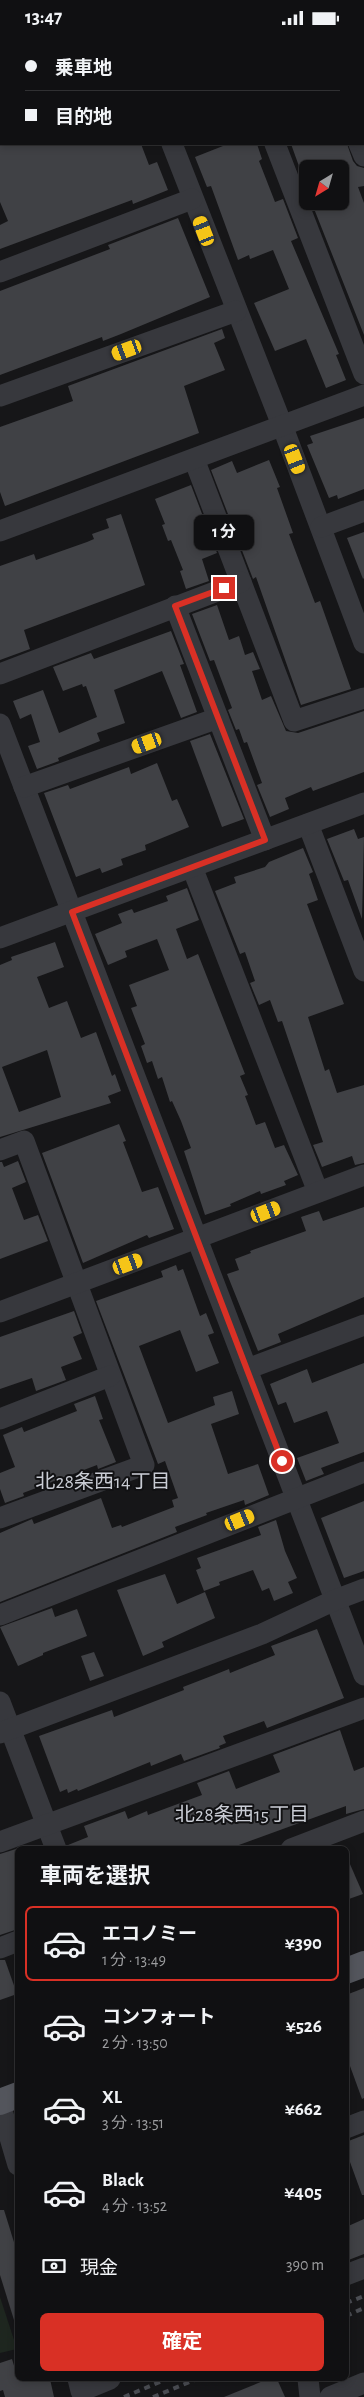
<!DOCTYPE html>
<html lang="ja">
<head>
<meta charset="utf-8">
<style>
	body { margin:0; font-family:"Alegreya Sans","Noto Sans JP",sans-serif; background:#19191b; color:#f1f3f6; height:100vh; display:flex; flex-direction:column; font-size:19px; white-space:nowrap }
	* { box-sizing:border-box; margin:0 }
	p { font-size:16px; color:#9c9d9f }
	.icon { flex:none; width:28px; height:28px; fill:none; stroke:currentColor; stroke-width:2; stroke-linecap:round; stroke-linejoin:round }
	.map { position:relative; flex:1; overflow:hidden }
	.panel { position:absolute; left:15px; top:1811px; width:334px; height:535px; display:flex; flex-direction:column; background:#101012; border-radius:8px; box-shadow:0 2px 8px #0003,0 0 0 1px #303032 }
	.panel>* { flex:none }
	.guide { position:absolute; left:0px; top:0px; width:365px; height:110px; box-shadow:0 2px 8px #0003,0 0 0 1px #303032; display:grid; align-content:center; height:110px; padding:0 25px; background:#101012 }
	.needle { width:32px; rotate:217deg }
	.buttons { position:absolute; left:299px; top:125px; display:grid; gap:10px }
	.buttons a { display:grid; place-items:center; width:50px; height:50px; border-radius:8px; background:#101012; box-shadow:0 2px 8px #0003,0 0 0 1px #303032; font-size:25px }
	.end { position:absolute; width:22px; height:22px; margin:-11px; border:6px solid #d93025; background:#fff; box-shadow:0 0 0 2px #fff }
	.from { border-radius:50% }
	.bubble { position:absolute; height:35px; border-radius:8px; background:#101012; box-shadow:0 2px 8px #0003,0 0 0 1px #303032; font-size:16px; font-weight:700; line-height:35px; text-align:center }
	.car { position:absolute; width:15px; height:30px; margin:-15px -8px; border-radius:6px; box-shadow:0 0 4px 1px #0007; background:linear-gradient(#f5c518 24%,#345 0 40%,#f5c518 0 76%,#345 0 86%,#f5c518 0) }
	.guide b { display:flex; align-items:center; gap:18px; height:48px; font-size:19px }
	.guide b+b { border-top:1px solid #303032 }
	.guide i { width:12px; height:12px; background:#f1f3f6 }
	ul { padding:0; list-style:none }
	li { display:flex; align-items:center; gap:15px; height:75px; margin:0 10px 8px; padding:0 15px; border:2px solid transparent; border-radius:8px }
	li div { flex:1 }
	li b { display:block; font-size:19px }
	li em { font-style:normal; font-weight:700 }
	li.active { border-color:#d93025 }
	li>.icon { width:45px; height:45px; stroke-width:1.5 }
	h2 { padding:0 25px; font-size:22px; line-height:60px }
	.pay { display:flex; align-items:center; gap:12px; height:55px; padding:0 25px; font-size:19px }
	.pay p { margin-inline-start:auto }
	.cta { display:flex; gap:10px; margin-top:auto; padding:10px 25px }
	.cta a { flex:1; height:58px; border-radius:8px; background:#d93025; color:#fff; font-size:20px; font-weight:700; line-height:58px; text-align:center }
	.status { display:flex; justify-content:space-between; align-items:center; height:35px; padding:0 25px; background:#101012; direction:ltr }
	.status svg { height:14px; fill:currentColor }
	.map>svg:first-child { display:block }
	.green { fill:#1e261f }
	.building { fill:#404145; fill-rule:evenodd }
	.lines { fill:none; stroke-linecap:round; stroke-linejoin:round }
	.minor { stroke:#37383d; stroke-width:21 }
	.major { stroke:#53555c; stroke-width:26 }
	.rail { stroke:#4a4c52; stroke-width:4; stroke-dasharray:6 5; stroke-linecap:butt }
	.route { stroke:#d93025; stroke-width:6 }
	.labels { text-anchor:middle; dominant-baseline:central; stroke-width:4; stroke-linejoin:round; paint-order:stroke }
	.neighbourhood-label { font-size:20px; fill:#c9ccd4; stroke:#111113 }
</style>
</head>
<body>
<div class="status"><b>13:47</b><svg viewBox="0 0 49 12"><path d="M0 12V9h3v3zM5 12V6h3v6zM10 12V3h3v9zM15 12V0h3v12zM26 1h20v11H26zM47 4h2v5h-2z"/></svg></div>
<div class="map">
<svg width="364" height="2362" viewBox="0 0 364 2362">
	<rect width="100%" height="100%" fill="#161618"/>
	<polygon class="green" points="0,2262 17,2314 0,2318"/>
	<g class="building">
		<polygon points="0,109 141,109 149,130 157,127 168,155 133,169 132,165 0,214 0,190 8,186 0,167"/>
		<polygon points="228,109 257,109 262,124 259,126 275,167 283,164 298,203 291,206 339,319 336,320 346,345 326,353 306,304 275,316 254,268 289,254 273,215 250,224 249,220 238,225 211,151 207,152 195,122"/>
		<polygon points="291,109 347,109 353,126 357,131 364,133 364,151 358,152 364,168 364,300 311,166 340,166 340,134 300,134"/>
		<polygon points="178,183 210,262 121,299 103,306 102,302 0,340 0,256 110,214 108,210"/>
		<polygon points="222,294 225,303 214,308 225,335 184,351 199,398 5,471 0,457 0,392 73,366 68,351"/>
		<polygon points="364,383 364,454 338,464 337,460 329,463 307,410 313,408 310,401"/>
		<polygon points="269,425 280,452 277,453 293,498 289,499 315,568 320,566 351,654 301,670 256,542 253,544 211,435 232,426 237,438"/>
		<polygon points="191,450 217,518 202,524 209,546 186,554 180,536 183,535 171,505 168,506 162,490 165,489 155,464"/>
		<polygon points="121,479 145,550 24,595 30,614 0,625 0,531 34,519 36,525 87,507 94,504 92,499 109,493 106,484"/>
		<polygon points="364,497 364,543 363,544 347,503"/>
		<polygon points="217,570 229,605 239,601 245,620 253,617 260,634 252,636 262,665 271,661 286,696 298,698 364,676 364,737 313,756 311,752 285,763 289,774 270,782 257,750 262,748 247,707 244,708 239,694 236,695 228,675 232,673 214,625 210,626 192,579"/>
		<polygon points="171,596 184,629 180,630 197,677 181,683 162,636 114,655 125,688 97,698 100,706 58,723 59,726 37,734 28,711 40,707 31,679 20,684 13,666 43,655 59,698 97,682 86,651 83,652 82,649 63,656 53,632 91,618 94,624"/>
		<polygon points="210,699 244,784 222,792 190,706"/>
		<polygon points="157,728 172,766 177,764 189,792 145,810 146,815 121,824 123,830 102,838 100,833 76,842 44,758 68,750 70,754 129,732 131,739"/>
		<polygon points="354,794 358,804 364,802 362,884 348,845 344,846 327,804"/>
		<polygon points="303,813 313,837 309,839 318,865 307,869 344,969 308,982 325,1036 329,1034 337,1058 364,1050 364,1128 355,1130 352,1121 322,1132 313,1110 323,1107 282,986 278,987 270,965 259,970 250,948 255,946 245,917 240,919 215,856 236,848 234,842 265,832 269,827"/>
		<polygon points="187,853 199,885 176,894 187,924 198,919 245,1039 240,1041 248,1060 245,1061 256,1090 265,1087 275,1113 284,1110 298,1140 284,1146 286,1150 261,1159 260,1156 230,1169 231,1171 205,1180 184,1116 191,1113 181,1086 172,1066 170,1067 162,1042 158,1044 152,1026 147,1028 141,1011 145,1009 131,973 137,971 129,950 169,935 157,904 125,916 127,922 108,930 95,899 122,888 118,879 132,874 134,878 168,866 166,861"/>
		<path d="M55 907 64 932 37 942 49 973 67 966 81 1003 96 997 112 1041 115 1039 121 1056 108 1061 111 1068 0 1102V930L12 925 11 922ZM47 1015 61 1062 19 1077 2 1032Z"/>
		<polygon points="119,1089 126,1106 123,1107 142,1157 158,1152 174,1194 149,1203 147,1200 83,1228 42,1118"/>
		<polygon points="18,1126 26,1147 12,1153 24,1185 38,1180 48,1206 0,1224 0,1127 2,1127 4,1132"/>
		<polygon points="364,1172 364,1262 278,1299 281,1307 258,1316 227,1239 239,1235 235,1224 251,1218 250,1216 306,1196 301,1182 319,1176 323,1186"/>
		<polygon points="176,1230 178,1236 183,1234 200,1281 206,1278 214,1298 208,1300 219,1328 196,1337 180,1295 139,1311 168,1388 215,1370 213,1362 232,1356 239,1379 211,1389 228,1439 258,1429 269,1460 245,1470 244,1465 206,1478 207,1480 175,1492 177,1497 0,1567 0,1498 32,1484 34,1489 101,1463 112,1493 121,1490 122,1492 174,1472 172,1465 178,1463 165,1426 158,1429 96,1266 163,1242 161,1236"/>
		<polygon points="74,1276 82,1298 73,1302 82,1324 61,1332 66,1345 36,1356 32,1343 0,1354 0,1302"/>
		<polygon points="364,1328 364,1417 321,1433 324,1439 306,1446 297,1423 339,1408 327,1376 294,1388 286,1367 278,1370 270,1349 307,1334 312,1348"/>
		<polygon points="95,1361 103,1384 99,1385 116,1427 98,1434 97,1430 23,1458 24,1461 5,1468 0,1454 0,1438 15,1432 3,1400 22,1392 24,1397 77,1376 74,1369"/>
		<polygon points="364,1466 364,1536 344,1543 321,1483"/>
		<polygon points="276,1485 285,1516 297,1543 288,1547 293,1558 274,1566 269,1553 262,1556 253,1535 219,1547 220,1550 204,1556 196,1535 201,1533 197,1523 261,1500 258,1492"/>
		<polygon points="165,1539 177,1569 205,1557 215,1583 162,1607 164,1612 143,1621 117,1555"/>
		<polygon points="52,1573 55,1582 77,1574 87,1601 43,1618 43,1620 18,1631 0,1592"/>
		<polygon points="317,1594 344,1663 267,1693 264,1686 223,1701 226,1708 219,1711 220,1713 184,1726 181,1719 151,1731 150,1727 78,1756 77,1754 68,1758 67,1754 60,1757 39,1701 112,1675 114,1682 184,1655 183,1652 214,1640 229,1634 230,1638 275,1620 271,1611"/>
		<polygon points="94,1617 104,1641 90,1646 81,1621"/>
		<polygon points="340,1695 354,1736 364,1732 364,1774 346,1779 346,1771 228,1814 68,1814 68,1810 88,1802 84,1791 125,1776 128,1784 147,1776 148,1780 202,1760 197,1748 229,1736 236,1754 280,1737 273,1720"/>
		<polygon points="16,1814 18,1894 0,1900 0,1819"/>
		<polygon points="346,1820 363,1859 346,1865"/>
		<polygon points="0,1925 5,1925 17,1959 0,1965"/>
		<polygon points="364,1953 364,2063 362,2064 346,2020 346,1960"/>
		<polygon points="364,2100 364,2160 362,2160 346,2116 346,2107"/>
		<polygon points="0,2175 4,2175 18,2220 18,2284 14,2285 0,2240"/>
		<polygon points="364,2184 364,2219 346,2226 346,2192"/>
		<polygon points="12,2324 18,2344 50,2344 54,2362 5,2362 3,2355 0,2356 0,2328"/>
		<polygon points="268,2344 277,2344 285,2362 224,2362"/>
	</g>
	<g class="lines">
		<g class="minor">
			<polyline points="131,0 132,1"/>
			<polyline points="230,1 233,0"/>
			<polyline points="0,87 1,87"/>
			<polyline points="172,109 282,390 364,608"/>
			<polyline points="275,109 364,339"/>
			<polyline points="359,109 364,121"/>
			<polyline points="0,237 192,164"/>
			<polyline points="0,361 236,276"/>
			<polyline points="194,424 294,686 364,663"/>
			<polyline points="321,492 364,476"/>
			<polyline points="0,496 364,360"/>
			<polyline points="175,571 265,805"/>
			<polyline points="0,639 241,547"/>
			<polyline points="0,689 364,1640"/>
			<polyline points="24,752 218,683"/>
			<polyline points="308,789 364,936"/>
			<polyline points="192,832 318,1157"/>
			<polyline points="0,903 364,768"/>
			<polyline points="0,1115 24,1106 144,1430 0,1483"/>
			<polyline points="0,1277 364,1140"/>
			<polyline points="247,1334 364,1290"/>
			<polyline points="0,1384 110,1341"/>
			<polyline points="0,1580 364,1437"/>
			<polyline points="0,1667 56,1814"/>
			<polyline points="0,1698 262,1599 335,1565 364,1554"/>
			<polyline points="0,1807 364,1673"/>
			<polyline points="291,1814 364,1786"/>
			<polyline points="0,1913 18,1906"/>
			<polyline points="0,2069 18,2130"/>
			<polyline points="346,2093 364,2086"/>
			<polyline points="346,2240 364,2233"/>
			<polyline points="78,2344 81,2356 110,2344"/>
			<polyline points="308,2344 310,2362"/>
			<polyline points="330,2362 364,2348"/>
		</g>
		<g class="major">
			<polyline points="346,1936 364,1929"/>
			<polyline points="0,2067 18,2060"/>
		</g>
		<g class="rail">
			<polyline points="346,2268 364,2261"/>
			<polyline points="346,2281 364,2273"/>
			<polyline points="124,2362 167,2344"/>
			<polyline points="153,2362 197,2344"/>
		</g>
	</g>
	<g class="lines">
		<polyline class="route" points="224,553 175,571 265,805 72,877 282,1426"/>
	</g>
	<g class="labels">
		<g class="neighbourhood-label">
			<text x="103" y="1447">北28条西14丁目</text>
			<text x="242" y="1780">北28条西15丁目</text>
		</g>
	</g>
</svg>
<div class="buttons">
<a><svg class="needle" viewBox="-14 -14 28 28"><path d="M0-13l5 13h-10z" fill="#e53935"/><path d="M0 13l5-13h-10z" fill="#9c9d9f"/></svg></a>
</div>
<i class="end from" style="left:282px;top:1426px"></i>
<i class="end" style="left:224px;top:553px"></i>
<div class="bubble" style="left:194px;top:480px;width:60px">1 分</div>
<i class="car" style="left:204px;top:196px;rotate:339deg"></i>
<i class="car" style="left:127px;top:315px;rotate:250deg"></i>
<i class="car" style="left:295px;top:424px;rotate:159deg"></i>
<i class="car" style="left:147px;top:708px;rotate:250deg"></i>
<i class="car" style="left:266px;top:1177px;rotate:69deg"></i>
<i class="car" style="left:128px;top:1229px;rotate:70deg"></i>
<i class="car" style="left:240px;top:1485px;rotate:68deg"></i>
<div class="guide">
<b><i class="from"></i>乗車地</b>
<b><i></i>目的地</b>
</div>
<section class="panel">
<h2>車両を選択</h2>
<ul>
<li class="active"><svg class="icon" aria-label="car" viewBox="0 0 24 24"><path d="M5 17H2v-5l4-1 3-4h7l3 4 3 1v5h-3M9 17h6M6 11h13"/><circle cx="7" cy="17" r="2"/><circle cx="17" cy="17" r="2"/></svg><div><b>エコノミー</b><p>1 分 · 13:49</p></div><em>¥390</em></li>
<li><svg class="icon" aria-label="car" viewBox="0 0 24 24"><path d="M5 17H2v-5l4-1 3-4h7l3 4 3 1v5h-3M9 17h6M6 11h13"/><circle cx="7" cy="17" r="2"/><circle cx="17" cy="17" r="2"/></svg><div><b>コンフォート</b><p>2 分 · 13:50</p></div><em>¥526</em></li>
<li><svg class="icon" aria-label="car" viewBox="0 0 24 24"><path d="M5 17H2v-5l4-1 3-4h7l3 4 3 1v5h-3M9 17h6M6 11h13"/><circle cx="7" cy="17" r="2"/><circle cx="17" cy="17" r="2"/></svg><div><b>XL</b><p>3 分 · 13:51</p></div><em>¥662</em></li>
<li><svg class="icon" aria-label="car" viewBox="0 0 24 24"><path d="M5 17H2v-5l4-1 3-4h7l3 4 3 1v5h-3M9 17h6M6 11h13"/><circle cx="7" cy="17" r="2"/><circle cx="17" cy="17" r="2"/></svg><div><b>Black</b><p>4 分 · 13:52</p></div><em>¥405</em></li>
</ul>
<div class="pay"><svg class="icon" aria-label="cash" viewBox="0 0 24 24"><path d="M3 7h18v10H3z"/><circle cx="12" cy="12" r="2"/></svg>現金<p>390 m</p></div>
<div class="cta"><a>確定</a></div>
</section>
</div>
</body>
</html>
